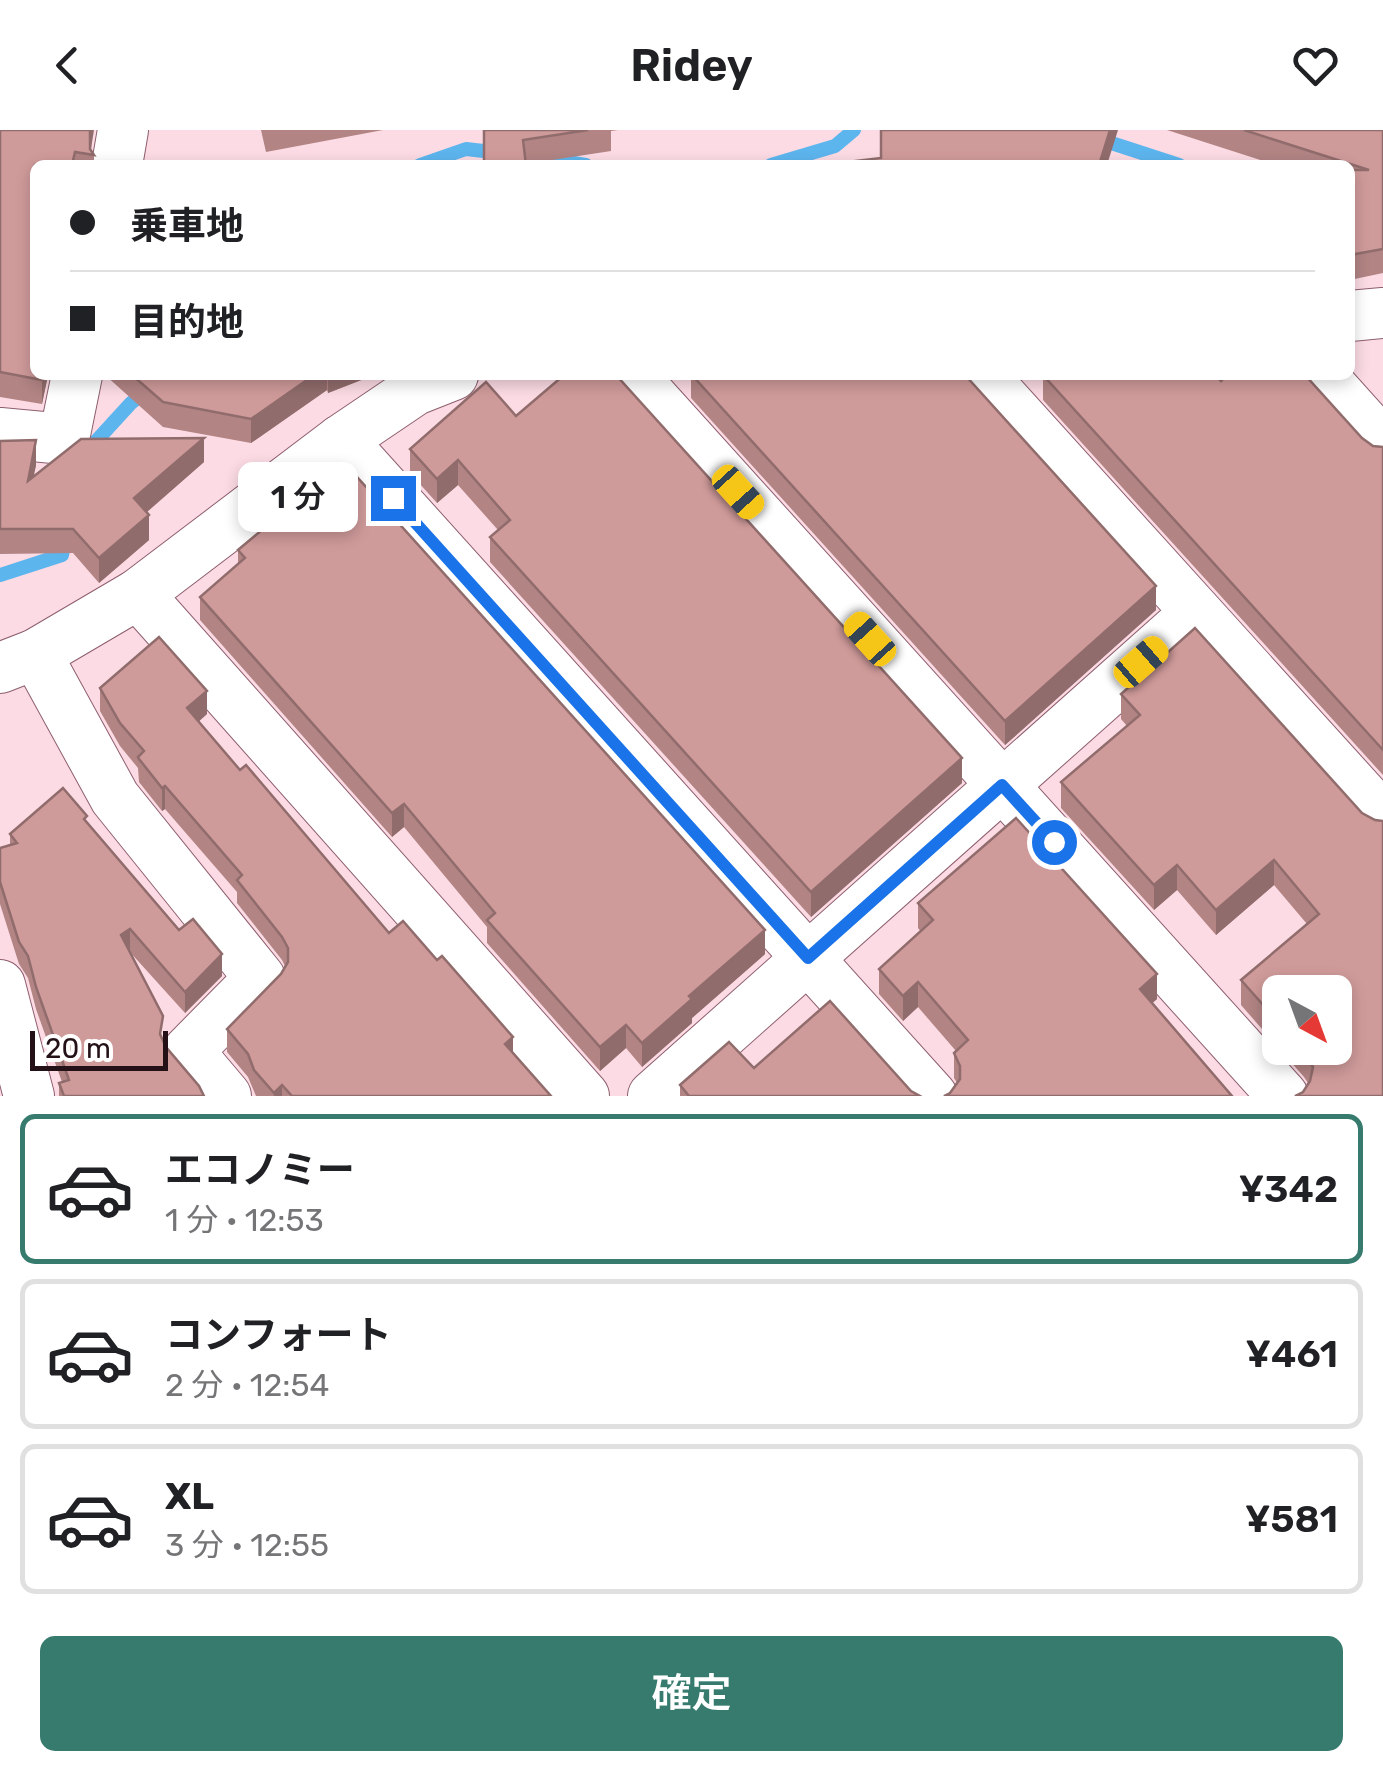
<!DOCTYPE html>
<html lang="ja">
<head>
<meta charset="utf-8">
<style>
	body { margin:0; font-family:Rubik,"Noto Sans JP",sans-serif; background:#f2f2f2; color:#202124; height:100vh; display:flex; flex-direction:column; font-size:38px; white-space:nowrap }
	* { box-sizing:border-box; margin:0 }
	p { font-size:32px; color:#757577 }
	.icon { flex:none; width:55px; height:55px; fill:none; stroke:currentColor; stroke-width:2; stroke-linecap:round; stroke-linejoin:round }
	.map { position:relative; height:966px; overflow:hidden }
	.details { display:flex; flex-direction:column; background:#fff; flex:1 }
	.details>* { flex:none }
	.hud { position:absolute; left:30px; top:30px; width:1325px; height:220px; border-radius:15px; box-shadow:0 5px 15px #0003; display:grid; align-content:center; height:220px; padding:0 40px; background:#fff }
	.needle { width:65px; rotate:139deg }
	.tools { position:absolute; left:1262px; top:845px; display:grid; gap:20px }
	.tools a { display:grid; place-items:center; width:90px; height:90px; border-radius:15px; background:#fff; box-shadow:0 5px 15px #0003; font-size:50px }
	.scale { position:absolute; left:30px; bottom:25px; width:138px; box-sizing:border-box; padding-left:10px; border:5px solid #231117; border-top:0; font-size:28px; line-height:35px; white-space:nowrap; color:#231117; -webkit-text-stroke:8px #fff; paint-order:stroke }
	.end { position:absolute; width:45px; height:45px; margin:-22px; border:12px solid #1a73e8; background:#fff; box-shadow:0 0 0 5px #fff }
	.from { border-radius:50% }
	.bubble { position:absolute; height:70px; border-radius:15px; background:#fff; box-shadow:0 5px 15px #0003; font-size:32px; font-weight:600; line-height:70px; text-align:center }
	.car { position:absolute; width:30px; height:60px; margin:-30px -15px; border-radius:12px; box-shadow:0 0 8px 2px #0007; background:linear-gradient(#f5c518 24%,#345 0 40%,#f5c518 0 76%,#345 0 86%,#f5c518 0) }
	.hud b { display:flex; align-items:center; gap:35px; height:95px; font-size:38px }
	.hud b+b { border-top:2px solid #e0e0e0 }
	.hud i { width:25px; height:25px; background:#202124 }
	ul { padding:18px 0 0; list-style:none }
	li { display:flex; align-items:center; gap:30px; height:150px; margin:0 20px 15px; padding:0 20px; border:5px solid #e0e0e0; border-radius:15px }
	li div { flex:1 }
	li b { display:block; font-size:38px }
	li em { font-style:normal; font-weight:600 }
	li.selected { border-color:#377b6e }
	li>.icon { width:90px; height:90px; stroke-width:1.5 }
	.action { display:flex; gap:20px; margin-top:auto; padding:20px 40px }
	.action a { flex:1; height:115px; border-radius:15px; background:#377b6e; color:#fff; font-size:40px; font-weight:600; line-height:115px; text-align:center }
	header { display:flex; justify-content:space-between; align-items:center; height:130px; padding:0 40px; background:#fff; font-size:45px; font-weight:600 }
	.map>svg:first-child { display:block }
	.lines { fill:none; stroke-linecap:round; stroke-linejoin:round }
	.stream { stroke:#5db5ee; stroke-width:14 }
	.minor-casing { stroke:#8e5f6e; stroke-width:52 }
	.minor { stroke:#fff; stroke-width:50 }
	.wall { fill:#b28484; fill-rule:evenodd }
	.shaded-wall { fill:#916c6c }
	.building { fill:#cf9a9a; stroke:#916c6c; stroke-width:2.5 }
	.route { stroke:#1a73e8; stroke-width:12 }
</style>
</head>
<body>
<header><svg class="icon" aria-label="back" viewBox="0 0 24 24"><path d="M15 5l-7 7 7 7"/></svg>Ridey<svg class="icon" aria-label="heart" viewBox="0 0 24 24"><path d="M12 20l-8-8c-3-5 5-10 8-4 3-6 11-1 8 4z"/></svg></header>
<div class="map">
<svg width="1383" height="966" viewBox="0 0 1383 966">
	<rect width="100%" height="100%" fill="#fcdbe4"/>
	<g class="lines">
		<g class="stream">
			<polyline points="1099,9 1179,35"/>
			<polyline points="542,28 586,35"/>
			<polyline points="420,35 466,19 501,23"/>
			<polyline points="771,35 835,16 854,0"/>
			<polyline points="88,320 131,273 167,245"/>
			<polyline points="0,445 62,425 66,407"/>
		</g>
		<g class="minor-casing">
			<g id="minor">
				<polyline points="117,35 123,0"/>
				<polyline points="1350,186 1383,183"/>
				<polyline points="632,245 1283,966"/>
				<polyline points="982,245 1383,688"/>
				<polyline points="1321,245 1383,314"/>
				<polyline points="0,303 64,309 77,245"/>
				<polyline points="341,310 932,966"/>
				<polyline points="138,464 584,966"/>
				<polyline points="36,524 115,668 260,848 188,921 226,966"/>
				<polyline points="0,538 36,524 138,464 341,310 415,260 453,245"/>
				<polyline points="0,855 29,966"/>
				<polyline points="653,966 1196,483"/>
			</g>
		</g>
		<use href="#minor" class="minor"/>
	</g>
	<g class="wall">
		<polygon points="0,0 90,20 94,25 94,35 35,35 35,245 48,245 42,274 0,267"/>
		<polygon points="261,0 383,0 266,22"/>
		<polygon points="484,0 618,0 611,1 611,21 526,34 484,31"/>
		<polygon points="1167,0 1383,0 1383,143 1350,150 1350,35 1276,35"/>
		<polygon points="105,245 374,245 328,263 327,260 251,313 163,297"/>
		<polygon points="691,245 1156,480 1005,615 691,268"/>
		<polygon points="1043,245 1221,251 1362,308 1373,316 1383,317 1383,645 1043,270"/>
		<polygon points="516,286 962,653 811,787 490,432 490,407 498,400 458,355 437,373 410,343 410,319"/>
		<polygon points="0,311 36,335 33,347 204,332 146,383 149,410 99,453 73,423 0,424"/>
		<polygon points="274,399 765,824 692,888 692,893 642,937 626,918 600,941 487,813 487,797 404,697 392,707 200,490 200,467 238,434 238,420"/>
		<polygon points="100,558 207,584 198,592 240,640 389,803 513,923 551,966 256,966 248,947 227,922 227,899 281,844 285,836 282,830 237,773 237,762 165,679 162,681 139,652 138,638 120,616 100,581"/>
		<path d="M1121 564 1375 690 1383 966 1303 962 1308 953 1304 947 1241 875V850L1307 794 1274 755 1216 805 1177 760 1154 780 1061 678V652L1127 596 1121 589ZM1280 862 1335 918H1280Z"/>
		<polygon points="87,693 179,800 222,846 185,883 129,821 166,917 204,966 59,966 59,953 62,952 36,879 28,848 19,834 0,774 0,718 10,715 10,704"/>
		<polygon points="918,773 1157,869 1152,873 950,963 957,953 954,948 954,923 956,921 918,877 903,891 879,864 879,839 921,802 918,798"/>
		<polygon points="754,938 911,961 920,966 680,966 680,955"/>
	</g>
	<g class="shaded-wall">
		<polygon points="90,0 94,0 90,25 89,6"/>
		<polygon points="1110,0 1118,0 1107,35 1099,35"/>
		<polygon points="43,245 48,245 42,274 42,250"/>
		<polygon points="314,245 327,245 327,260 251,313 251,289"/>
		<polygon points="328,245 374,245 328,263"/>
		<polygon points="204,308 204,332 134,393 134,368"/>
		<polygon points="36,310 36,335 28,376 28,351"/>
		<polygon points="458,330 458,355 437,373 437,349"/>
		<polygon points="149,385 149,410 99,453 99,428"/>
		<polygon points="1156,456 1156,480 1005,615 1005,591"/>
		<polygon points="207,561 207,584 187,602 187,578"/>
		<polygon points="962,628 962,653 811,787 811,762"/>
		<polygon points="165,656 165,679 162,681 162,658"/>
		<polygon points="404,674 404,697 392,707 392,683"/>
		<polygon points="1274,730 1274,755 1216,805 1216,780"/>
		<polygon points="1177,735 1177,760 1154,780 1154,755"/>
		<polygon points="130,799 130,821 121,827 121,805"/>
		<polygon points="765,800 765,824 692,888 692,893 642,937 642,913 689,866"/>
		<polygon points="222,824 222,846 185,883 185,862"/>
		<polygon points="1157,844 1157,869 1140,884 1140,859"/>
		<polygon points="918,852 918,877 903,891 903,866"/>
		<polygon points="626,895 626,918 600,941 600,917"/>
		<polygon points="513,907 513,930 505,914"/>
		<polygon points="282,955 282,966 274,966 274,963"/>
	</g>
	<g class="building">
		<polygon points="0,0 90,0 90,19 94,25 75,22 72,35 35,35 35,245 43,245 42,250 0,242"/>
		<polygon points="484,0 588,0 523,10 526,35 466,35 466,32 484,31"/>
		<polygon points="881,0 1110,0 1099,35 822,35 881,28"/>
		<polygon points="1244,0 1383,0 1383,119 1350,125 1350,40 1369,40"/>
		<polygon points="132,245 314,245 251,289 163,272"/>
		<polygon points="564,245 616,245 962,628 811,762 490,407 510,390 458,330 437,349 410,319 486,252 516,286"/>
		<polygon points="692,245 965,245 1156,456 1005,591"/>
		<polygon points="1043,245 1215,245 1221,251 1227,245 1305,245 1362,308 1373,316 1383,317 1383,620"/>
		<polygon points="204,308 134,368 149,385 99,428 73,399 0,399 0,311 36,310 28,351 81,309"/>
		<polygon points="349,338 765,800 689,866 692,869 642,913 626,895 600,917 487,790 495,783 404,674 392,683 200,467 245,428 238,420 269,394 274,399"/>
		<polygon points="1195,498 1362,683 1375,690 1383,691 1383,966 1295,966 1303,962 1310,951 1313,937 1301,918 1335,918 1335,862 1280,862 1280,894 1241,850 1319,784 1274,730 1216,780 1177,735 1154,755 1061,652 1140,585 1121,564"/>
		<polygon points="159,507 207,561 187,578 240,640 246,635 389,803 403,791 437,830 442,826 513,907 505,914 551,966 292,966 282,955 274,963 254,940 248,924 227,899 281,844 288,832 288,818 282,807 237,750 242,745 165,656 162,658 139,629 138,627 144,621 120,593 100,558"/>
		<polygon points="63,658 87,686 84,689 179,800 193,789 222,824 185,862 130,799 121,805 163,886 160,904 166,917 199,956 204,966 64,966 59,953 69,950 36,857 28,826 19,812 0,752 0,718 17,713 10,704"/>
		<polygon points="1016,688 1157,844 1140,859 1232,966 944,966 950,963 960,949 960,936 954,923 968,910 918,852 903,866 879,839 933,790 918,773"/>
		<polygon points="830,871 911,961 920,966 689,966 680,955 729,912 754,938"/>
	</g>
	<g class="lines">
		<polyline class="route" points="393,368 808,828 1002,655 1054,712"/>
	</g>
</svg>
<div class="tools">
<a><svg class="needle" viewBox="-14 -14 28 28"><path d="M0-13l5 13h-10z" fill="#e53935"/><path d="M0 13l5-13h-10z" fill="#757577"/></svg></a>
</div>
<div class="scale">20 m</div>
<i class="end from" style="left:1054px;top:712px"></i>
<i class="end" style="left:393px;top:368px"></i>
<div class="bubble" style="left:238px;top:332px;width:120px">1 分</div>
<i class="car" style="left:738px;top:362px;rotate:138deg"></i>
<i class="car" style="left:870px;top:509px;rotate:318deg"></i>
<i class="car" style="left:1141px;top:532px;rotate:49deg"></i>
<div class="hud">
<b><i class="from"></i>乗車地</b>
<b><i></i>目的地</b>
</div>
</div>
<section class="details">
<ul>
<li class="selected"><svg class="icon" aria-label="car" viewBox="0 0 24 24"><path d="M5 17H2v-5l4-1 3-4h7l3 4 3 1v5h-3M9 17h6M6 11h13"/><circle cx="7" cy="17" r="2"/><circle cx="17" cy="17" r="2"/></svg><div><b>エコノミー</b><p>1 分 · 12:53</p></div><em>¥342</em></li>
<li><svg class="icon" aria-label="car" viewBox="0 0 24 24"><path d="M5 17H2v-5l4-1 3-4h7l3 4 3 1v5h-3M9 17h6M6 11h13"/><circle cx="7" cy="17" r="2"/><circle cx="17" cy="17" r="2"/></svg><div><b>コンフォート</b><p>2 分 · 12:54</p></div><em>¥461</em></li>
<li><svg class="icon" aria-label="car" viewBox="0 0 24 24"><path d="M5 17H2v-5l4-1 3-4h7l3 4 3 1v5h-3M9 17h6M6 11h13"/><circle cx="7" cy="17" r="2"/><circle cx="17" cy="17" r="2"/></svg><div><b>XL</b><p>3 分 · 12:55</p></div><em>¥581</em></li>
</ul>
<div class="action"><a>確定</a></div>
</section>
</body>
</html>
